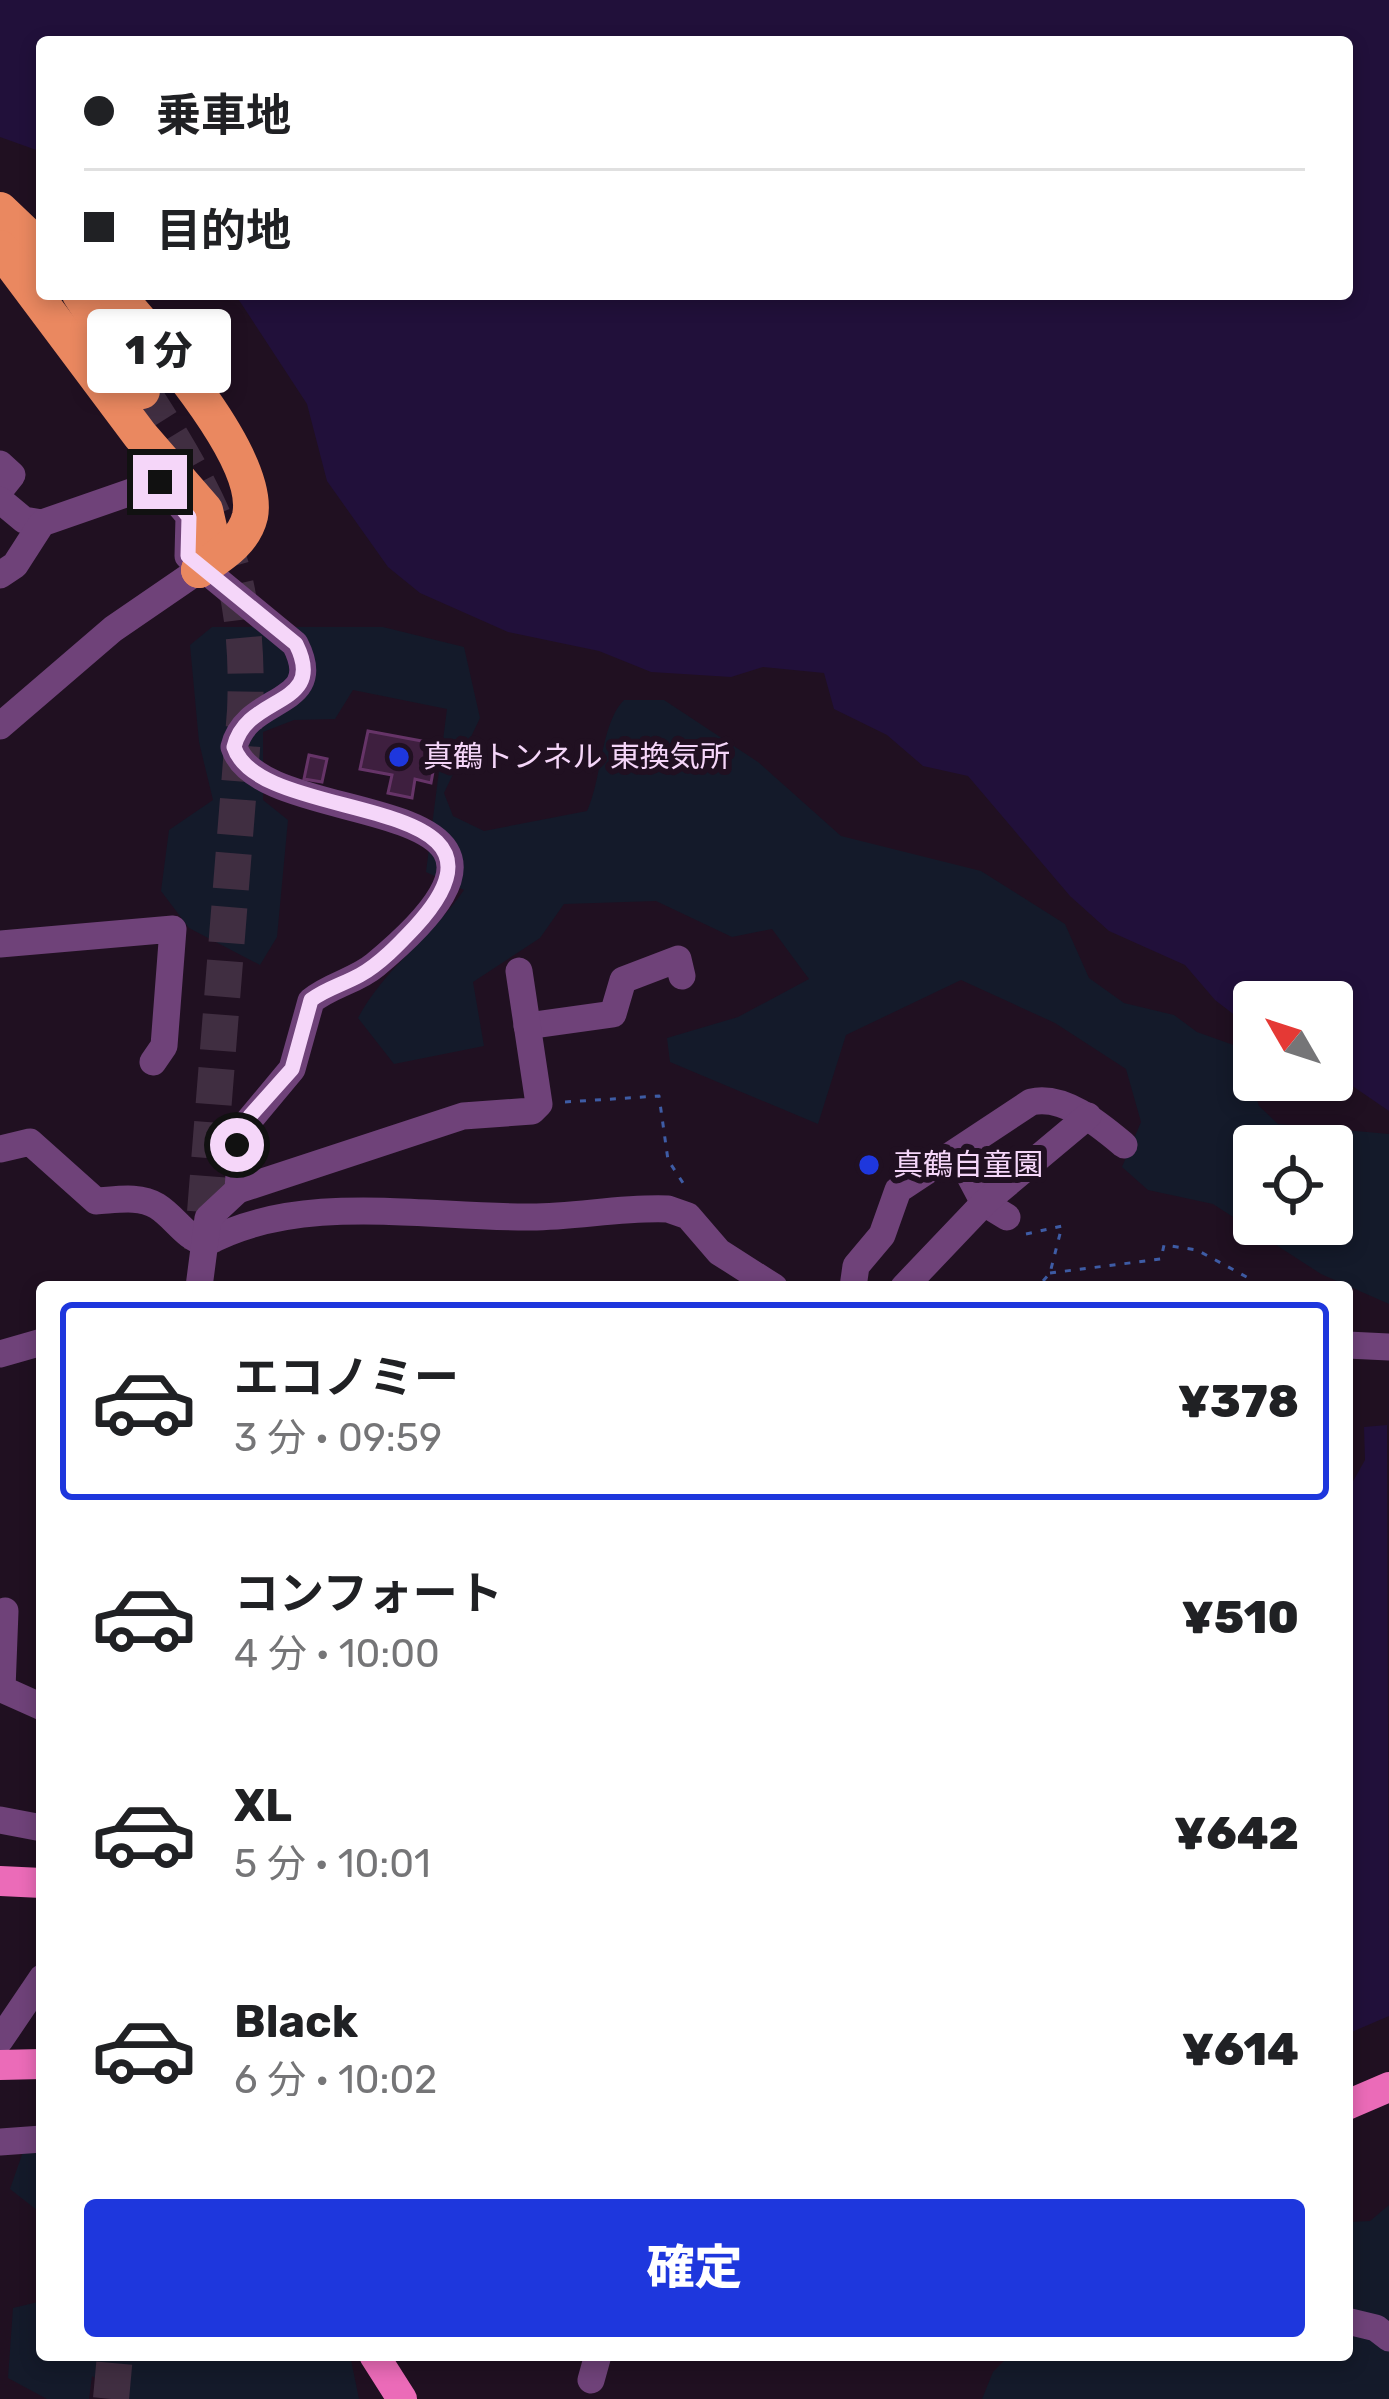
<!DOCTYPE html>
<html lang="ja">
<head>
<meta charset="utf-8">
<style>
	body { margin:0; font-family:Rubik,"Noto Sans JP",sans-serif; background:#f6f6f6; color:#202124; height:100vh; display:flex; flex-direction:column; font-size:45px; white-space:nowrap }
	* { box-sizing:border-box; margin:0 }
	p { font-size:39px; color:#757577 }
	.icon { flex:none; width:66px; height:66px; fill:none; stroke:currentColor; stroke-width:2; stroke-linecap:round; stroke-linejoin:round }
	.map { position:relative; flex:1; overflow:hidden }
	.details { position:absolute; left:36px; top:1281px; width:1317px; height:1080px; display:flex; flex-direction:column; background:#fff; border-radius:12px; box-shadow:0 6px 18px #0003 }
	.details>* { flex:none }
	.hud { position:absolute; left:36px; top:36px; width:1317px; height:264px; border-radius:12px; box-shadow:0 6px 18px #0003; display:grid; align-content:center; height:264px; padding:0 48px; background:#fff }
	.needle { width:78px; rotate:309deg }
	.controls { position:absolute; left:1233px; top:981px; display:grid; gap:24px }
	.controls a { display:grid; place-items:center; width:120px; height:120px; border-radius:12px; background:#fff; box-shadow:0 6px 18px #0003; font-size:60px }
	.end { position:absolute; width:54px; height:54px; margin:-27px; border:15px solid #f5d6f9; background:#111; box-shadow:0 0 0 6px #111 }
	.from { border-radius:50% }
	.bubble { position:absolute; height:84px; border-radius:12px; background:#fff; box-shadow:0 6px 18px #0003; font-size:39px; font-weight:800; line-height:84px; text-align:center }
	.hud b { display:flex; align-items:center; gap:42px; height:114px; font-size:45px }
	.hud b+b { border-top:3px solid #e0e0e0 }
	.hud i { width:30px; height:30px; background:#202124 }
	ul { padding:21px 0 0; list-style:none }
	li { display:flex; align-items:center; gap:36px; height:198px; margin:0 24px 18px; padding:0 24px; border:6px solid transparent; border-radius:12px }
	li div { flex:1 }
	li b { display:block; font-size:45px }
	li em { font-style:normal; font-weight:800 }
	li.selected { border-color:#1e37dd }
	li>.icon { width:108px; height:108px; stroke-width:1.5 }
	.primary-button { display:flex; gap:24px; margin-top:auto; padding:24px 48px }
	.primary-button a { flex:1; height:138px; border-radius:12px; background:#1e37dd; color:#fff; font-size:48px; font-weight:800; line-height:138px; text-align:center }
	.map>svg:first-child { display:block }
	.green { fill:#141a2a; fill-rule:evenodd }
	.water { fill:#21103a }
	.building { fill:#3e1f3f; stroke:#663468; stroke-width:3 }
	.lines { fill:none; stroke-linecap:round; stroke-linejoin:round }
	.highway-tunnel { stroke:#402e41; stroke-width:36; stroke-dasharray:36 18; stroke-linecap:butt }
	.path { stroke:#3e5ca5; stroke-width:3; stroke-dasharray:6 9; stroke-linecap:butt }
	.minor { stroke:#6f4279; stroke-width:27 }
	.major { stroke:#eb6bb8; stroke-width:30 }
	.highway { stroke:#ea8860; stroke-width:36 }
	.route { stroke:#f5d6f9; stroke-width:15 }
	.poi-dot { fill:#1e37dd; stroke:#201021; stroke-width:4.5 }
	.labels { text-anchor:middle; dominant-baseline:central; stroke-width:12; stroke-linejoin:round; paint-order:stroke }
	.poi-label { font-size:30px; fill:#f5d6f9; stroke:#201021; text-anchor:start }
</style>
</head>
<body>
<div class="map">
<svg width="1389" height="2399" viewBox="0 0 1389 2399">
	<rect width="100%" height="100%" fill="#201021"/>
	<g class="green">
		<path d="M212 627H383L464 647 480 718 444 793 453 816 484 831 587 811C602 778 601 723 624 700H664L758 762 841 836 981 871 1065 924 1089 978 1124 1003 1174 1015 1197 1032 1239 1047 1259 1106 1278 1124 1389 1134V1304L1321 1274 1213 1204 1148 1190 1122 1167 1141 1122 1126 1069 1055 1023 961 980 846 1035 818 1124 670 1062 667 1038 738 1017 809 979 772 929 732 937 656 901 564 904 540 938 473 982 484 1046 394 1064 358 1018C384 969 432 936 464 890L426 872 447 709 353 690 335 719 294 720 263 732V800L288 820 277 937 260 965 189 928 161 891 169 830 213 800 199 742 190 645ZM1254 1146H1332V1224H1254Z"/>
		<polygon points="42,2132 42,2214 10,2189 25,2146"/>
		<polygon points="1389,2205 1389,2399 982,2399 993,2372 1010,2355 1347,2355 1347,2222 1370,2221"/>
		<polygon points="42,2301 42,2355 350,2355 359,2399 128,2399 92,2376 89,2399 47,2399 8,2378 13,2308"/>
	</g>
	<g class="water">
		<polygon points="0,0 1389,0 1389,1111 1332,1072 1332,1002 1254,1002 1254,1030 1215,1000 1185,965 1109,931 1070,896 968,776 923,766 887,735 834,709 824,673 763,667 731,677 651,672 599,651 508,632 420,593 388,567 327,481 307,404 235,294 1347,294 1347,42 42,42 42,152 0,137"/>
		<polygon points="1387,1425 1389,2016 1347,2034 1347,1492 1365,1460 1364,1427"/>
	</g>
	<g class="building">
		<polygon points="368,731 438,744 431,783 415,779 412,798 388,793 392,775 360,769"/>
		<polygon points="309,755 327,759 322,782 304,779"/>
	</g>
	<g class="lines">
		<g class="highway-tunnel">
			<path d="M142 391C215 505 251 572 245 711L202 1250"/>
			<polyline points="111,2399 115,2355"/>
		</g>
		<g class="path">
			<polyline points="565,1102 659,1096 668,1160 687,1189"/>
			<polyline points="1026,1234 1062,1226 1050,1273 1038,1287"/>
			<polyline points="1050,1273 1161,1259 1164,1245 1197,1250 1254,1281"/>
		</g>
		<g class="minor">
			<polyline points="0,464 12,475 0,490"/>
			<polyline points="0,500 24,520 42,523"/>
			<path d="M0 575 15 565 42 523 160 482 189 516 188 556 295 644C328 708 247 693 234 747 262 836 596 782 375 965 356 981 330 985 311 1001L292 1069 242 1129 238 1190"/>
			<polyline points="0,726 113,629 199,570"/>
			<polyline points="0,944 173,929 164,1046 153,1062"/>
			<polyline points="527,1026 613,1014 623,980 678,959 682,976"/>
			<path d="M0 1149 30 1142 96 1201C116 1200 139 1195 157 1206 176 1218 184 1237 206 1243 301 1191 426 1218 531 1217 577 1217 622 1207 668 1209L688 1216 719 1252 774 1287"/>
			<polyline points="958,1154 984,1203 1007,1217"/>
			<polyline points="199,1287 208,1218 238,1190 463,1116 532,1111 539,1104 519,971"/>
			<path d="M853 1287 856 1266 882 1235 898 1190 1031 1102C1064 1094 1100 1125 1124 1145"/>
			<polyline points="904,1287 984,1203 1088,1116"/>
			<polyline points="1347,1345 1389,1347"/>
			<polyline points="0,1354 42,1342"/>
			<polyline points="5,1611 2,1689 42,1707"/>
			<polyline points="0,1820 42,1828"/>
			<polyline points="0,2040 42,1978"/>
			<polyline points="0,2142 42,2139"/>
			<polyline points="1347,2321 1376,2328 1389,2338"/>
			<polyline points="591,2380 598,2355"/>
		</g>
		<g class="major">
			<polyline points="0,1881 42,1883"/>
			<polyline points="0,2065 42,2064"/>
			<polyline points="1347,2105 1389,2087"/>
			<polyline points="374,2355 402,2399"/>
		</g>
		<g class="highway">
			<polyline points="0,210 42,250"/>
			<polyline points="0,248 140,435 205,510 211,536 199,570"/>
			<polyline points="80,294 142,391"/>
			<path d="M116 294C154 337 262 458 250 516 244 542 219 556 199 570"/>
		</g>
	</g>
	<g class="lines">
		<path class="route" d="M160 482 189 517 188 556 296 644C328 708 247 693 234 747 260 828 543 788 415 927 399 944 380 964 360 975 344 984 325 989 311 1000L292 1069 250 1116 237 1145"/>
	</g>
	<g class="poi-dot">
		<circle cx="399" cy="757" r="12"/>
		<circle cx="869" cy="1165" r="12"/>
	</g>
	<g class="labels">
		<g class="poi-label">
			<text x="423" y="757">真鶴トンネル 東換気所</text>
			<text x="893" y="1165">真鶴自童園</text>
		</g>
	</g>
</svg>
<div class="controls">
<a><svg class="needle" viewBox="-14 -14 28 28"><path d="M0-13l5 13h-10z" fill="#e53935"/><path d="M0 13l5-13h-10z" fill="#757577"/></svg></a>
<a><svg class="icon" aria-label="locate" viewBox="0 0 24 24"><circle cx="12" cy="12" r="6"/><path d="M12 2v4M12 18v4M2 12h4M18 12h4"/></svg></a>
</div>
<i class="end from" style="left:237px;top:1145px"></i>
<i class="end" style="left:160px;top:482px"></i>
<div class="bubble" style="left:87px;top:309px;width:144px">1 分</div>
<div class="hud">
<b><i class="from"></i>乗車地</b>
<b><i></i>目的地</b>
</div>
<section class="details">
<ul>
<li class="selected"><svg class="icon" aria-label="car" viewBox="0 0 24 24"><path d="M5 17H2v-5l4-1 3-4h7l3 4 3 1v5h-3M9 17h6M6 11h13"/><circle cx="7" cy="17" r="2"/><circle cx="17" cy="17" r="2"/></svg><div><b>エコノミー</b><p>3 分 · 09:59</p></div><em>¥378</em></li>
<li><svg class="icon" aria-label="car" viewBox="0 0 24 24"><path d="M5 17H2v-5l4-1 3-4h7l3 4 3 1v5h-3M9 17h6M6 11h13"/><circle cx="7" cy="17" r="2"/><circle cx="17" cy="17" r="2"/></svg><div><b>コンフォート</b><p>4 分 · 10:00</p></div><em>¥510</em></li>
<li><svg class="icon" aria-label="car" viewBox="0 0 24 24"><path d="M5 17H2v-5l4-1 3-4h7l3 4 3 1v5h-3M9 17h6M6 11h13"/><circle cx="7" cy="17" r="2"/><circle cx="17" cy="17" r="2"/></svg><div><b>XL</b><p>5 分 · 10:01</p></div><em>¥642</em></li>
<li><svg class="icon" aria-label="car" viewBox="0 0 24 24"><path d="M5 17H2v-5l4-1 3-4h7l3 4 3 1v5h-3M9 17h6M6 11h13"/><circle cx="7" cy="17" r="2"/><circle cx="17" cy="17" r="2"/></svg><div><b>Black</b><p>6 分 · 10:02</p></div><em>¥614</em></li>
</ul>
<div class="primary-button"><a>確定</a></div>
</section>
</div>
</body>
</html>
